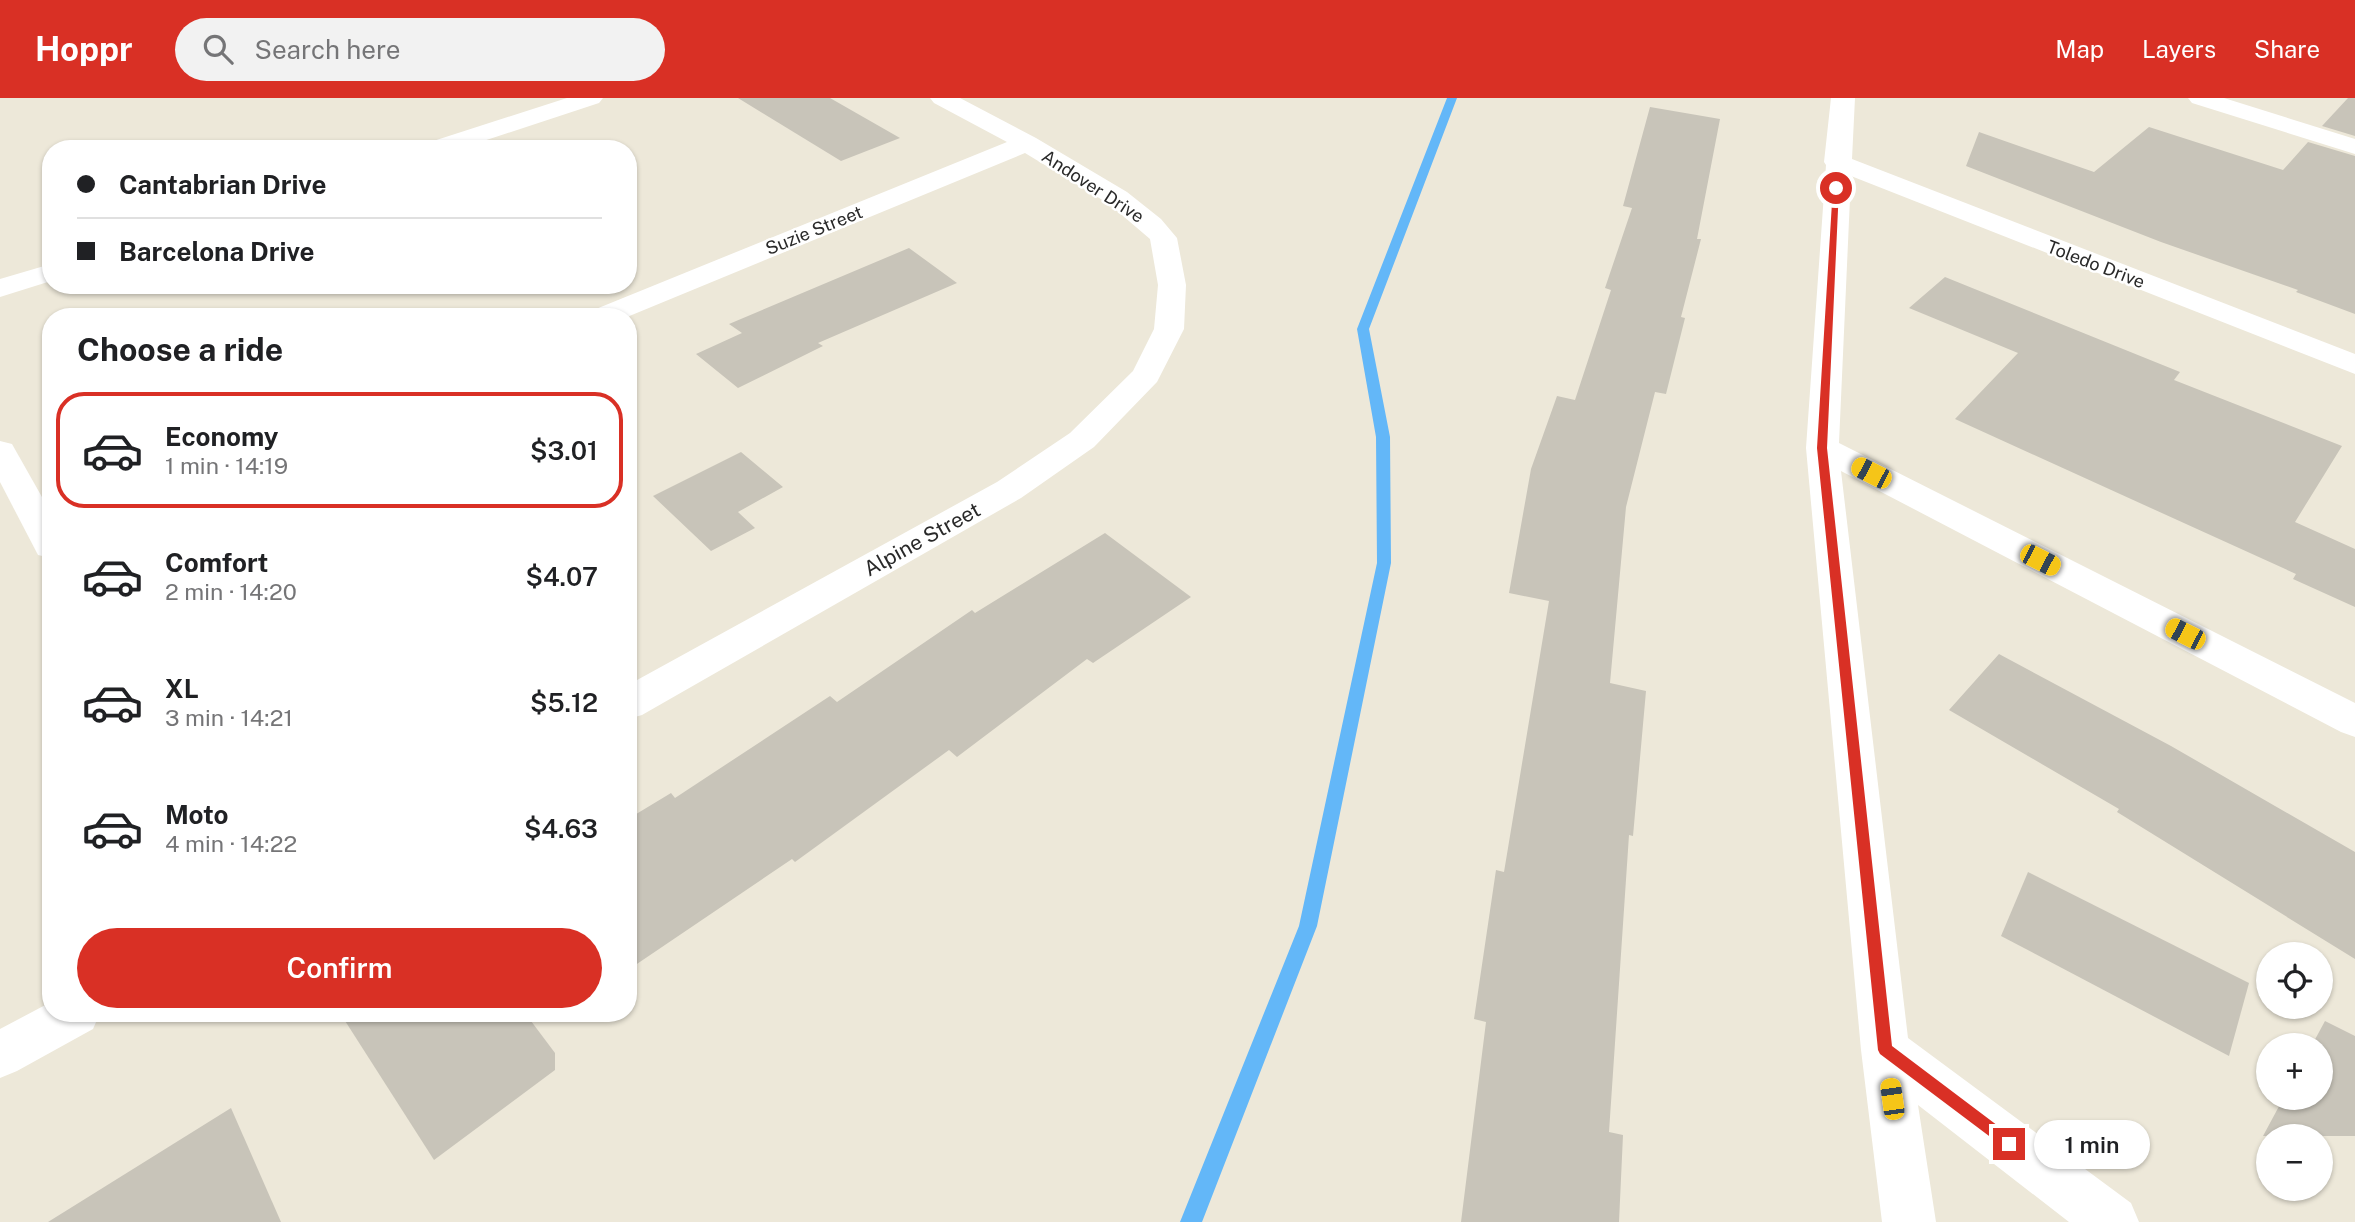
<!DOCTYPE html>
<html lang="en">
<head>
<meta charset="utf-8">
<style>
	body { margin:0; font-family:"Public Sans",sans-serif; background:#f2f2f2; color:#202124; height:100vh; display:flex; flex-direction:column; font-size:26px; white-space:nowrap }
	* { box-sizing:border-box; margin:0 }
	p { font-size:23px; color:#757577 }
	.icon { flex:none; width:38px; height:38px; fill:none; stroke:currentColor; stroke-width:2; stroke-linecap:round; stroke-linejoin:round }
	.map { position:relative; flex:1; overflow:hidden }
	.panel { position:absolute; left:42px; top:210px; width:595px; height:714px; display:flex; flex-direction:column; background:#fff; border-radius:28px; box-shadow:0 2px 5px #0004 }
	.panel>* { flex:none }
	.banner { position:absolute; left:42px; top:42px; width:595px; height:154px; border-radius:28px; box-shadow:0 2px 5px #0004; display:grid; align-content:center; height:154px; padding:0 35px; background:#fff }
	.buttons { position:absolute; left:2256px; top:844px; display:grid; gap:14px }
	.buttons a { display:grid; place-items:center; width:77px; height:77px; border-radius:50%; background:#fff; box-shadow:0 2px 5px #0004; font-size:35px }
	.end { position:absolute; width:32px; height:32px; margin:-16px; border:9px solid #d93025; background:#fff; box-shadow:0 0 0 4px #fff }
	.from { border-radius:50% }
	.bubble { position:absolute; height:49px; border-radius:24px; background:#fff; box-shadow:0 2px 5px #0004; font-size:23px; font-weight:600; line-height:49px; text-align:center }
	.car { position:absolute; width:21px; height:42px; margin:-21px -10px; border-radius:9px; box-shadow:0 0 5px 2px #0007; background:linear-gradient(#f5c518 24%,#345 0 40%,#f5c518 0 76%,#345 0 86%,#f5c518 0) }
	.banner b { display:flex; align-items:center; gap:24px; height:66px; font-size:26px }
	.banner b+b { border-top:2px solid #e0e0e0 }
	.banner i { width:18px; height:18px; background:#202124 }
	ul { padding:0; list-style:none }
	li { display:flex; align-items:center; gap:21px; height:116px; margin:0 14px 10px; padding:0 21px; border:4px solid transparent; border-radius:28px }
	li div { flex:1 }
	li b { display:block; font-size:26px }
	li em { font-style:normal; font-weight:600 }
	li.selected { border-color:#d93025 }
	li>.icon { width:63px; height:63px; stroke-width:1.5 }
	h2 { padding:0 35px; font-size:32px; line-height:84px }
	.cta { display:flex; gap:14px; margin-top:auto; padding:14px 35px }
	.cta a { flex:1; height:80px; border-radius:42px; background:#d93025; color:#fff; font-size:28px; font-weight:600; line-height:80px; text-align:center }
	header { display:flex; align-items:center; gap:42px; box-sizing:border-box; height:98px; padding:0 35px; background:#d93025; color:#fff }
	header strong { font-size:33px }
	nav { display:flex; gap:38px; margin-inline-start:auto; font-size:24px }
	.search { width:490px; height:63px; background:#f2f2f2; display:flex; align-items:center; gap:18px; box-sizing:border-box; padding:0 24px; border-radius:38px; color:#757577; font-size:26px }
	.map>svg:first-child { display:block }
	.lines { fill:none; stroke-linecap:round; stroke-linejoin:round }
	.stream { fill:#63b7f8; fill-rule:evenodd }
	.building { fill:#c8c4b9 }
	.minor { fill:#fff; fill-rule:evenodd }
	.route { fill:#d93025 }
	.labels { text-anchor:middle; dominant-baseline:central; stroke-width:5; stroke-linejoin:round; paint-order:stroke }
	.far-street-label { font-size:18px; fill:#292929; stroke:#fff }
	.street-label { font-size:21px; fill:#292929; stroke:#fff }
</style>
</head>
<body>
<header>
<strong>Hoppr</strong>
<div class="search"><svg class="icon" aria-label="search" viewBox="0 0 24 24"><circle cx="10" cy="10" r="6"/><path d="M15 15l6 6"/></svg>Search here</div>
<nav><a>Map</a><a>Layers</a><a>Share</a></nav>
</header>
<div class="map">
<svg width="2355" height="1124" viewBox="0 0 2355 1124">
	<rect width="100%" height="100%" fill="#ede8d9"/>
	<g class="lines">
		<polygon class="stream" points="1447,0 1457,0 1369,231 1390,339 1391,465 1317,828 1202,1124 1180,1124 1299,828 1377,465 1376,339 1357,231"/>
	</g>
	<g class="building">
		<polygon points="738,0 830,0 900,40 841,63"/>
		<polygon points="2348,0 2355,0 2355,38 2322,28"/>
		<polygon points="1650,9 1720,21 1697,141 1701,141 1681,219 1685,220 1666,296 1655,294 1626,409 1610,585 1646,593 1633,738 1629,737 1609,1034 1623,1037 1619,1124 1461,1124 1486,924 1474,921 1496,772 1504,774 1549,503 1509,495 1531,371 1557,298 1575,302 1611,192 1605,190 1632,110 1623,108"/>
		<polygon points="2149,29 2283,72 2308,44 2355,58 2355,216 2296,194 2298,192 2161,144 1966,68 1979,34 2094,74"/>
		<polygon points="909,150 957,185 818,245 823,248 738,290 696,256 742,235 729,226"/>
		<polygon points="1945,179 2180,274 2174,282 2342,348 2295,424 2355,451 2355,509 2293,481 2296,476 1955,321 2018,255 1909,210"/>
		<polygon points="741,354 783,389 738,414 755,430 711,453 653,398"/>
		<polygon points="1105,435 1191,499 1093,565 1087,561 957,659 949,652 795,764 792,761 628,872 628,721 671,695 675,700 830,598 837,604 972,512 975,515"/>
		<polygon points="1999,556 2171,648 2355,754 2355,861 2117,714 2119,711 1949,612"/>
		<polygon points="2028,774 2249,885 2229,958 2001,838"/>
		<polygon points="340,915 525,915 555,955 555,972 434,1062"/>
		<polygon points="2325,923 2355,938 2355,1038 2263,1038 2284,999 2320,999 2320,947 2312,947"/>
		<polygon points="231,1010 281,1124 48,1124"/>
	</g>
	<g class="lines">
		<g class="minor">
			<polygon points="567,0 603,0 599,5 459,51 421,51 424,46"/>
			<polygon points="930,0 960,0 1036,40 1127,94 1161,121 1177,140 1186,187 1184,231 1157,284 1094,349 1021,400 642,617 628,621 628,587 997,384 1070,335 1133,273 1154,231 1158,187 1150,141 1109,106 1025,55 627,219 587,219 591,213 1007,44 934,5"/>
			<polygon points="1831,0 1855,0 1852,61 2355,256 2355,276 1851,78 1839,345 2355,605 2355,639 2341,634 1841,373 1908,940 2131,1105 2139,1124 2069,1124 1918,1007 1936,1124 1882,1124 1861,952 1806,350 1826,67 1824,64"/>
			<polygon points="2188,0 2224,0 2355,41 2355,56 2192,5"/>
			<polygon points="51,166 51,183 0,199 0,181"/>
			<polygon points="0,343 12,346 51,415 51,460 38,457 0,384"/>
			<polygon points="51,904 51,915 100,915 93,931 17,973 0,980 0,931"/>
		</g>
	</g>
	<polygon class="route" points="1833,88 1839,90 1827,350 1892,948 2014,1040 2017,1046 2014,1051 2009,1053 1880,956 1878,952 1817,350"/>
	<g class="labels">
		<g class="far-street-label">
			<text transform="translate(1093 88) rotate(33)">Andover Drive</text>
			<text transform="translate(814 132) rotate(-22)">Suzie Street</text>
			<text transform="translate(2096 166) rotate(21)">Toledo Drive</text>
		</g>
		<g class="street-label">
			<text transform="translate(922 441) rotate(-29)">Alpine Street</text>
		</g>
	</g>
</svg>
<div class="buttons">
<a><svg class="icon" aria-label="locate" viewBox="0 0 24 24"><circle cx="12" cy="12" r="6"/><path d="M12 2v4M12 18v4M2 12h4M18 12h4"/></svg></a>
<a>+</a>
<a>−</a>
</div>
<i class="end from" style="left:1836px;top:90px"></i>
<i class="end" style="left:2009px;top:1046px"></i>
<div class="bubble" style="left:2034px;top:1022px;width:116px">1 min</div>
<i class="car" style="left:1871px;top:375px;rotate:297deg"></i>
<i class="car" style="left:2040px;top:462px;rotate:117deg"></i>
<i class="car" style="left:2185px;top:536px;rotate:297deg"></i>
<i class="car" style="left:1892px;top:1001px;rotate:352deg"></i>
<div class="banner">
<b><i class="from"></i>Cantabrian Drive</b>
<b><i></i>Barcelona Drive</b>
</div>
<section class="panel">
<h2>Choose a ride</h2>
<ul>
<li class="selected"><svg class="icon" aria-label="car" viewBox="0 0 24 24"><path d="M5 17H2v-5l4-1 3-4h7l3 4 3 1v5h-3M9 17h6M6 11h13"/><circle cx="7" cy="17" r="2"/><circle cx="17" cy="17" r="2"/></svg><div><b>Economy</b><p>1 min · 14:19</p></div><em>$3.01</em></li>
<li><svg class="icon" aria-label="car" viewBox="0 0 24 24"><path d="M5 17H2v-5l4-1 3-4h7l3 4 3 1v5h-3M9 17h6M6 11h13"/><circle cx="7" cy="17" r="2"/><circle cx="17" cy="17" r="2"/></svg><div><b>Comfort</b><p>2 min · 14:20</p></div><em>$4.07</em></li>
<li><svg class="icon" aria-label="car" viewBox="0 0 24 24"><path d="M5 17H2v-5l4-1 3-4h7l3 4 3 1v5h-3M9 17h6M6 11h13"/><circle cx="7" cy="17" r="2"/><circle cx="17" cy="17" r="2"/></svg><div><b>XL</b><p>3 min · 14:21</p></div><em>$5.12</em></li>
<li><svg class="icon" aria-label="car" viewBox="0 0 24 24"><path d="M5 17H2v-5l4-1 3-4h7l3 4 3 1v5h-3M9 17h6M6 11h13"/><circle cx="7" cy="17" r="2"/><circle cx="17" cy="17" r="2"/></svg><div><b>Moto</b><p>4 min · 14:22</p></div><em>$4.63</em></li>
</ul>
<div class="cta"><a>Confirm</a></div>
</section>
</div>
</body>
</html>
